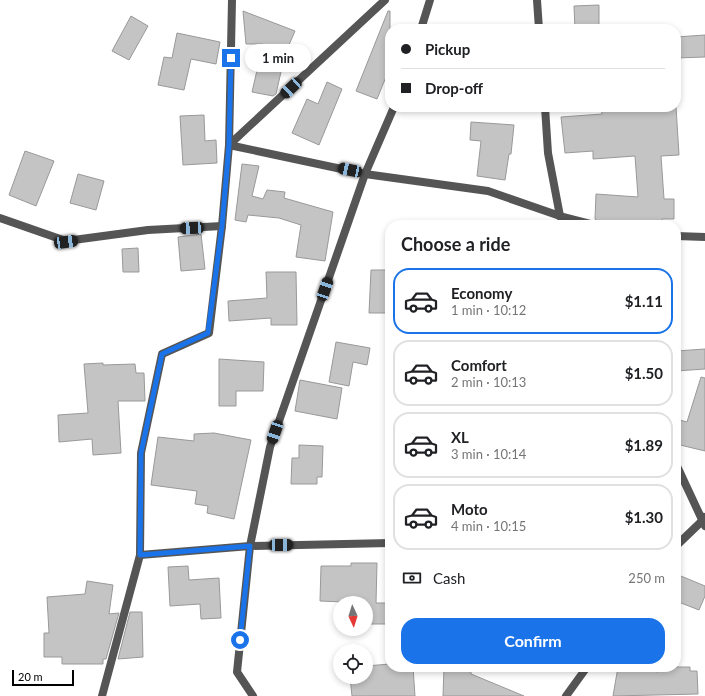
<!DOCTYPE html>
<html lang="en">
<head>
<meta charset="utf-8">
<style>
	body { margin:0; font-family:Lato,sans-serif; background:#f2f2f2; color:#202124; height:100vh; display:flex; flex-direction:column; font-size:15px; white-space:nowrap }
	* { box-sizing:border-box; margin:0 }
	p { font-size:13px; color:#757577 }
	.icon { flex:none; width:22px; height:22px; fill:none; stroke:currentColor; stroke-width:2; stroke-linecap:round; stroke-linejoin:round }
	.map { position:relative; flex:1; overflow:hidden }
	.panel { position:absolute; left:385px; top:220px; width:296px; height:452px; display:flex; flex-direction:column; background:#fff; border-radius:16px; box-shadow:0 2px 6px #0003 }
	.panel>* { flex:none }
	.top-card { position:absolute; left:385px; top:24px; width:296px; height:88px; border-radius:16px; box-shadow:0 2px 6px #0003; display:grid; align-content:center; height:88px; padding:0 16px; background:#fff }
	.needle { width:26px; rotate:176deg }
	.controls { position:absolute; left:333px; top:596px; display:grid; gap:8px }
	.controls a { display:grid; place-items:center; width:40px; height:40px; border-radius:50%; background:#fff; box-shadow:0 2px 6px #0003; font-size:20px }
	.scale { position:absolute; left:12px; bottom:10px; width:62px; box-sizing:border-box; padding-left:4px; border:2px solid #000; border-top:0; font-size:11px; line-height:14px; white-space:nowrap; color:#000; -webkit-text-stroke:3px #fff; paint-order:stroke }
	.end { position:absolute; width:18px; height:18px; margin:-9px; border:5px solid #1a73e8; background:#fff; box-shadow:0 0 0 2px #fff }
	.from { border-radius:50% }
	.bubble { position:absolute; height:28px; border-radius:14px; background:#fff; box-shadow:0 2px 6px #0003; font-size:13px; font-weight:700; line-height:28px; text-align:center }
	.car { position:absolute; width:12px; height:24px; margin:-12px -6px; border-radius:5px; box-shadow:0 0 3px 1px #0007; background:linear-gradient(#222 24%,#8ab4d8 0 40%,#222 0 76%,#8ab4d8 0 86%,#222 0) }
	.top-card b { display:flex; align-items:center; gap:14px; height:38px; font-size:15px }
	.top-card b+b { border-top:1px solid #e0e0e0 }
	.top-card i { width:10px; height:10px; background:#202124 }
	ul { padding:0; list-style:none }
	li { display:flex; align-items:center; gap:12px; height:66px; margin:0 8px 6px; padding:0 8px; border:2px solid #e0e0e0; border-radius:16px }
	li div { flex:1 }
	li b { display:block; font-size:15px }
	li em { font-style:normal; font-weight:700 }
	li.on { border-color:#1a73e8 }
	li>.icon { width:36px; height:36px; stroke-width:1.5 }
	h2 { padding:0 16px; font-size:18px; line-height:48px }
	.pay { display:flex; align-items:center; gap:10px; height:44px; padding:0 16px; font-size:15px }
	.pay p { margin-inline-start:auto }
	.action { display:flex; gap:8px; margin-top:auto; padding:8px 16px }
	.action a { flex:1; height:46px; border-radius:16px; background:#1a73e8; color:#fff; font-size:16px; font-weight:700; line-height:46px; text-align:center }
	.map>svg:first-child { display:block }
	.building { fill:#c4c4c4; stroke:#999 }
	.lines { fill:none; stroke-linecap:round; stroke-linejoin:round }
	.minor { stroke:#555; stroke-width:8 }
	.route { stroke:#1a73e8; stroke-width:5 }
</style>
</head>
<body>
<div class="map">
<svg width="705" height="696" viewBox="0 0 705 696">
	<rect width="100%" height="100%" fill="#fff"/>
	<g class="building">
		<polygon points="599,5 599,29 575,29 574,6"/>
		<polygon points="243,11 295,31 285,54 276,94 273,96 252,92 263,44 246,44"/>
		<polygon points="388,11 390,11 390,78 386,77 377,99 356,91"/>
		<polygon points="131,16 148,26 129,60 112,51"/>
		<polygon points="177,33 220,42 216,64 191,59 184,90 158,85 164,57 172,58"/>
		<polygon points="705,35 705,57 676,58 676,37"/>
		<polygon points="327,82 342,89 319,145 292,133 307,99 318,104"/>
		<polygon points="601,107 676,107 679,155 661,156 664,199 674,199 674,219 662,219 662,225 600,223 595,219 596,194 638,197 635,156 593,159 593,151 565,153 561,117 602,114"/>
		<polygon points="204,115 205,141 216,140 217,163 183,165 180,116"/>
		<polygon points="471,122 514,125 511,154 509,154 505,180 477,176 481,141 470,140"/>
		<polygon points="25,151 54,161 36,206 9,195"/>
		<polygon points="242,164 259,166 252,196 263,199 267,190 285,192 284,198 333,212 325,261 296,257 301,225 279,218 248,215 246,222 235,220"/>
		<polygon points="78,174 104,181 96,210 70,203"/>
		<polygon points="201,234 205,269 181,271 178,237"/>
		<polygon points="138,248 139,272 123,272 122,249"/>
		<polygon points="371,270 390,270 390,313 369,313"/>
		<polygon points="266,272 296,272 297,325 271,325 271,318 229,321 228,301 267,298"/>
		<polygon points="336,342 370,348 367,365 353,362 349,386 329,382"/>
		<polygon points="705,349 705,369 676,371 676,351"/>
		<polygon points="219,359 264,362 263,391 236,391 236,406 219,406"/>
		<polygon points="103,363 103,365 135,364 136,373 144,373 145,401 118,401 121,453 93,455 92,439 59,442 58,415 88,413 84,364"/>
		<polygon points="701,377 705,378 705,451 676,444 676,419 687,422"/>
		<polygon points="300,380 342,388 337,419 295,411"/>
		<polygon points="214,433 251,440 234,519 207,513 208,506 195,504 197,491 151,485 158,437 194,441 194,434"/>
		<polygon points="299,445 323,446 322,477 317,477 317,484 291,484 292,458 299,458"/>
		<polygon points="351,563 377,563 376,603 390,603 390,624 366,624 366,603 320,601 321,566 351,566"/>
		<polygon points="188,566 189,580 219,578 221,618 201,619 200,604 170,606 168,567"/>
		<polygon points="676,574 705,586 705,596 699,610 676,601"/>
		<polygon points="87,581 113,585 109,614 119,613 106,659 103,659 103,664 62,664 62,657 44,657 44,633 49,633 47,597 85,594"/>
		<polygon points="130,612 142,612 143,657 118,659"/>
		<polygon points="390,664 390,667 413,667 415,696 352,696 350,677 366,677 366,666"/>
		<polygon points="618,667 629,667 658,672 658,667 690,667 690,671 697,671 698,694 613,696"/>
		<polygon points="444,668 471,668 471,674 524,696 443,696"/>
	</g>
	<g class="lines">
		<g class="minor">
			<polyline points="232,0 229,145 365,174 488,191 560,216 595,225"/>
			<polyline points="537,0 539,29"/>
			<polyline points="421,29 430,0"/>
			<polyline points="545,107 548,153 560,216 565,225"/>
			<polyline points="0,218 66,241 148,230 222,226"/>
			<polyline points="676,236 705,237"/>
			<polyline points="676,464 705,526"/>
			<polyline points="676,546 702,521 704,517"/>
			<polyline points="140,555 250,546 390,543"/>
			<polyline points="102,696 140,555 141,453 162,354 209,333 222,226 229,145 385,0"/>
			<polyline points="253,696 237,672 250,546 270,447 365,174 394,107"/>
			<polyline points="566,696 587,667"/>
		</g>
	</g>
	<g class="lines">
		<polyline class="route" points="231,58 229,145 222,226 208,333 162,354 141,453 140,555 250,546 240,640"/>
	</g>
</svg>
<div class="controls">
<a><svg class="needle" viewBox="-14 -14 28 28"><path d="M0-13l5 13h-10z" fill="#e53935"/><path d="M0 13l5-13h-10z" fill="#757577"/></svg></a>
<a><svg class="icon" aria-label="locate" viewBox="0 0 24 24"><circle cx="12" cy="12" r="6"/><path d="M12 2v4M12 18v4M2 12h4M18 12h4"/></svg></a>
</div>
<div class="scale">20 m</div>
<i class="end from" style="left:240px;top:640px"></i>
<i class="end" style="left:231px;top:58px"></i>
<div class="bubble" style="left:245px;top:44px;width:66px">1 min</div>
<i class="car" style="left:291px;top:88px;rotate:227deg"></i>
<i class="car" style="left:350px;top:170px;rotate:282deg"></i>
<i class="car" style="left:192px;top:228px;rotate:267deg"></i>
<i class="car" style="left:66px;top:242px;rotate:82deg"></i>
<i class="car" style="left:325px;top:289px;rotate:19deg"></i>
<i class="car" style="left:275px;top:432px;rotate:199deg"></i>
<i class="car" style="left:281px;top:545px;rotate:89deg"></i>
<div class="top-card">
<b><i class="from"></i>Pickup</b>
<b><i></i>Drop-off</b>
</div>
<section class="panel">
<h2>Choose a ride</h2>
<ul>
<li class="on"><svg class="icon" aria-label="car" viewBox="0 0 24 24"><path d="M5 17H2v-5l4-1 3-4h7l3 4 3 1v5h-3M9 17h6M6 11h13"/><circle cx="7" cy="17" r="2"/><circle cx="17" cy="17" r="2"/></svg><div><b>Economy</b><p>1 min · 10:12</p></div><em>$1.11</em></li>
<li><svg class="icon" aria-label="car" viewBox="0 0 24 24"><path d="M5 17H2v-5l4-1 3-4h7l3 4 3 1v5h-3M9 17h6M6 11h13"/><circle cx="7" cy="17" r="2"/><circle cx="17" cy="17" r="2"/></svg><div><b>Comfort</b><p>2 min · 10:13</p></div><em>$1.50</em></li>
<li><svg class="icon" aria-label="car" viewBox="0 0 24 24"><path d="M5 17H2v-5l4-1 3-4h7l3 4 3 1v5h-3M9 17h6M6 11h13"/><circle cx="7" cy="17" r="2"/><circle cx="17" cy="17" r="2"/></svg><div><b>XL</b><p>3 min · 10:14</p></div><em>$1.89</em></li>
<li><svg class="icon" aria-label="car" viewBox="0 0 24 24"><path d="M5 17H2v-5l4-1 3-4h7l3 4 3 1v5h-3M9 17h6M6 11h13"/><circle cx="7" cy="17" r="2"/><circle cx="17" cy="17" r="2"/></svg><div><b>Moto</b><p>4 min · 10:15</p></div><em>$1.30</em></li>
</ul>
<div class="pay"><svg class="icon" aria-label="cash" viewBox="0 0 24 24"><path d="M3 7h18v10H3z"/><circle cx="12" cy="12" r="2"/></svg>Cash<p>250 m</p></div>
<div class="action"><a>Confirm</a></div>
</section>
</div>
</body>
</html>
